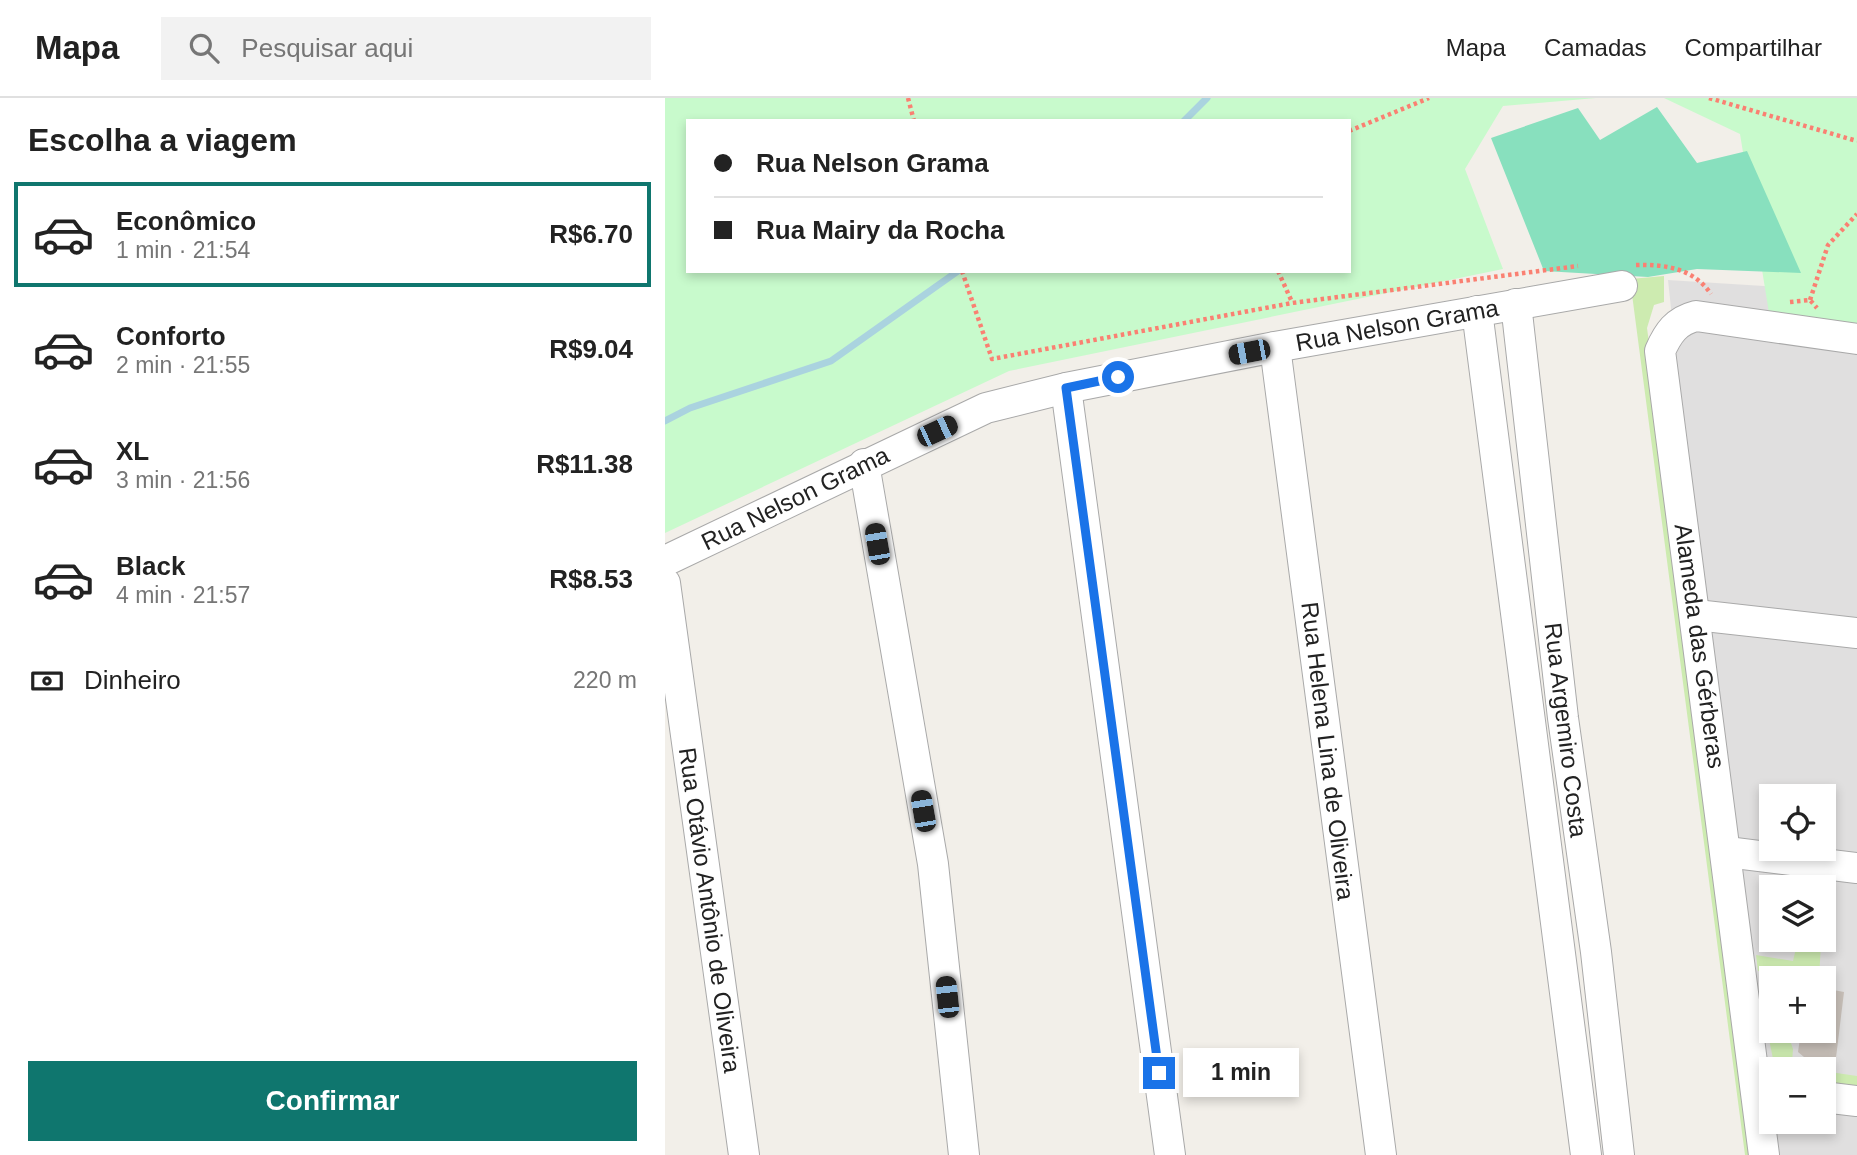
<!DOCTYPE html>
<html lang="pt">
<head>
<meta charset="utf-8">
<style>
	body { margin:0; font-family:Helvetica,sans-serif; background:#f2f2f2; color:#222; height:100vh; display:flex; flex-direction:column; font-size:26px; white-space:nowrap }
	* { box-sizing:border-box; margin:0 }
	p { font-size:23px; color:#767676 }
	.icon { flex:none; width:38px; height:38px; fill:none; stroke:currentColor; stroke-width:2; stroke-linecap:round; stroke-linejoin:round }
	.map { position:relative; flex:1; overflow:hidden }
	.sheet { display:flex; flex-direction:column; background:#fff; width:665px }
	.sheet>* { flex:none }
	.top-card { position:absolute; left:21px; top:21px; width:665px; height:154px; border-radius:0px; box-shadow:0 4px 10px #0003; display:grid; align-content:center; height:154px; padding:0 28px; background:#fff }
	.fabs { position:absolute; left:1094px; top:686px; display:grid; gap:14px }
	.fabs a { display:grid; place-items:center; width:77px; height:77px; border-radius:0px; background:#fff; box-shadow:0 4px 10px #0003; font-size:35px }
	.end { position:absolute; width:32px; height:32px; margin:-16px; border:9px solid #1a73e8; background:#fff; box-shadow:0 0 0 4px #fff }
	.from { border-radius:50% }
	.bubble { position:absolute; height:49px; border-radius:0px; background:#fff; box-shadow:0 4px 10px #0003; font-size:23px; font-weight:600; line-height:49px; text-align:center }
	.car { position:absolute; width:21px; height:42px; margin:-21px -10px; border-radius:9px; box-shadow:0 0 5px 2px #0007; background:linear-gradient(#222 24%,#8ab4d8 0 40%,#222 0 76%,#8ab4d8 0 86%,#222 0) }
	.top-card b { display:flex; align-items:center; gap:24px; height:66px; font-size:26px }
	.top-card b+b { border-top:2px solid #e0e0e0 }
	.top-card i { width:18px; height:18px; background:#222 }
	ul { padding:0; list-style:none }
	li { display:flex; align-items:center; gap:21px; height:105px; margin:0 14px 10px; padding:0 14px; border:4px solid transparent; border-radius:0px }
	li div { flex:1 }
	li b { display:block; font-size:26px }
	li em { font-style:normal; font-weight:600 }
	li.selected { border-color:#0f766e }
	li>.icon { width:63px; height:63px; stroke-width:1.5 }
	h2 { padding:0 28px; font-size:32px; line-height:84px }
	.pay { display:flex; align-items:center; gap:18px; height:77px; padding:0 28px; font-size:26px }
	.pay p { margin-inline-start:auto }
	.primary-button { display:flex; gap:14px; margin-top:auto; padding:14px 28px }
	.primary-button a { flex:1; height:80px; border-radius:0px; background:#0f766e; color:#fff; font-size:28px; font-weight:600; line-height:80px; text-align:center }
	header { display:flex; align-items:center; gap:42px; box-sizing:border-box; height:98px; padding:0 35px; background:#fff; border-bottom:2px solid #e0e0e0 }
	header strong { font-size:33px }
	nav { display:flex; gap:38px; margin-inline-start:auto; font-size:24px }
	.search { width:490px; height:63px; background:#f2f2f2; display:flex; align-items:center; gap:18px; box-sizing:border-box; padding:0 24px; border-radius:0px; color:#767676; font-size:26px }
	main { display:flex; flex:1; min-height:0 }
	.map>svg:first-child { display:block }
	.residential { fill:#e0dfdf; fill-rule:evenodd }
	.grass { fill:#cdebb0 }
	.park { fill:#c8facc; fill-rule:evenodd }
	.pitch { fill:#88e0be }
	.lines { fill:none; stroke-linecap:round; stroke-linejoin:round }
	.stream { stroke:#aad3df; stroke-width:7 }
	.building { fill:#c7bfb8 }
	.minor-casing { stroke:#a9a9a9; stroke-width:32 }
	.path { stroke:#fa8072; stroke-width:4.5; stroke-dasharray:3.5 3.5; stroke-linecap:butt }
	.minor { stroke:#fff; stroke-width:30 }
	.route { stroke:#1a73e8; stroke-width:9 }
	.labels { text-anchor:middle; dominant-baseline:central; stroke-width:5; stroke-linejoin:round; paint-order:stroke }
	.street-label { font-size:24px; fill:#222; stroke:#fff }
</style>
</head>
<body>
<header>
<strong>Mapa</strong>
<div class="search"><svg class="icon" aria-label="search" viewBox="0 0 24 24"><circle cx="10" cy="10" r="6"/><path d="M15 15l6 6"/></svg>Pesquisar aqui</div>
<nav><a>Mapa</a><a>Camadas</a><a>Compartilhar</a></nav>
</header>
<main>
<section class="sheet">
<h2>Escolha a viagem</h2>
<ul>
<li class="selected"><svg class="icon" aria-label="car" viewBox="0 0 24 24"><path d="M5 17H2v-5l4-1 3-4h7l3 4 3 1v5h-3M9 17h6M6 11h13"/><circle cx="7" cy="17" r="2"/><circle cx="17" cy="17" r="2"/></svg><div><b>Econômico</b><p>1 min · 21:54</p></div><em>R$6.70</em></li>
<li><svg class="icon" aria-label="car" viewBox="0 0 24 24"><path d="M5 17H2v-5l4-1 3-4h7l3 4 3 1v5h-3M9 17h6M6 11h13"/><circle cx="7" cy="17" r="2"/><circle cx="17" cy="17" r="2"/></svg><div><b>Conforto</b><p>2 min · 21:55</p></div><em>R$9.04</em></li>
<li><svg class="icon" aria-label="car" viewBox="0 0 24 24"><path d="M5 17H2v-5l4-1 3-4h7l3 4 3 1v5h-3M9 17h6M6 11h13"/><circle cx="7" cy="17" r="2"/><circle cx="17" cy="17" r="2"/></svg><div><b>XL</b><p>3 min · 21:56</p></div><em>R$11.38</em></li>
<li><svg class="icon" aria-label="car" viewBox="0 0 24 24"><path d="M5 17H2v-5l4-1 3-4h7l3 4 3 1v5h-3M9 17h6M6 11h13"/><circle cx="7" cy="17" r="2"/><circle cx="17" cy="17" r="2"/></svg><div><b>Black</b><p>4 min · 21:57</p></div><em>R$8.53</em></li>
</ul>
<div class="pay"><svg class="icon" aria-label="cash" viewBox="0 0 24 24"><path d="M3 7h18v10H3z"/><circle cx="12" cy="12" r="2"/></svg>Dinheiro<p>220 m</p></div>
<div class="primary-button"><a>Confirmar</a></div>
</section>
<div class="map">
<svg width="1192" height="1057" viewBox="0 0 1192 1057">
	<rect width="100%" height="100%" fill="#f2efe9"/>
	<path class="residential" d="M1003 182 1192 194V1057H1100L1085 951ZM1106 698H1158V751H1106ZM1106 789H1158V842H1106ZM1106 880H1158V933H1106ZM1106 971H1158V1024H1106Z"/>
	<g class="grass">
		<polygon points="999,178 999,204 989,207 982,230 1093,1057 1080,1057 965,181"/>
		<polygon points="1132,846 1156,846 1154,880 1093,873 1091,857 1128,863"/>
		<polygon points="1102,931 1122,933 1128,951 1127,964 1148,971 1110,971"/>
		<polygon points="1158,973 1192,978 1192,1000 1159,995"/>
	</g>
	<g class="park">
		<path d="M0 0H931L838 8 800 71 838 171 344 273 0 435ZM23 23H684V173H23Z"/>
		<polygon points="999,0 1192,0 1192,230 1105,221 1075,36"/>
	</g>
	<polygon class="pitch" points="992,9 1032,65 1082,53 1136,175 1032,171 983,179 879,173 826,40 913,10 935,42"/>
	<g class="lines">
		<g class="stream">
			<polyline points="519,23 542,0"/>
			<polyline points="0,323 25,310 166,263 293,173"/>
		</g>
	</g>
	<polygon class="building" points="1158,890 1179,894 1170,968 1145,964 1133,954 1135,940 1128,939 1130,933 1158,933"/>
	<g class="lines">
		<g class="minor-casing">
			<g id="minor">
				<polyline points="851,206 898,620 931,854 954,1057"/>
				<polyline points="812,213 921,1057"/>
				<polyline points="610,249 716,1057"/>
				<polyline points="401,290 505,1057"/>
				<polyline points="199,366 268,766 299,1057"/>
				<polyline points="0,463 321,310 401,290 610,249 957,188"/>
				<polyline points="0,485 79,1057"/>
				<polyline points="1031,517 1192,535"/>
				<polyline points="1062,754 1192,770"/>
				<polyline points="1158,999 1192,1003"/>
				<path d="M1099 1057 995 253C1003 235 1011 223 1031 218L1192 241"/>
			</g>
		</g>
		<g class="path">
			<polyline points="243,0 249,23"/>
			<polyline points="1044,0 1192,43"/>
			<polyline points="684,33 764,0"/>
			<path d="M971 167C1001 166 1029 171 1046 196"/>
			<polyline points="297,173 327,261 627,205 913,168"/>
			<polyline points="613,173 627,204"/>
			<polyline points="1145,202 1163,147 1192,116"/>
			<polyline points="1125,204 1145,202 1152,210"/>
		</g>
		<use href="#minor" class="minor"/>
	</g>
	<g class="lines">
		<polyline class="route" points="453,279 401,290 494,975"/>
	</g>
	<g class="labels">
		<g class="street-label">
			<text transform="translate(732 227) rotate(-10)">Rua Nelson Grama</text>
			<text transform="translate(130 400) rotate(-26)">Rua Nelson Grama</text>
			<text transform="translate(1035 548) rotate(82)">Alameda das Gérberas</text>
			<text transform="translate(901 632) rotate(83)">Rua Argemiro Costa</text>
			<text transform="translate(663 653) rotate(83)">Rua Helena Lina de Oliveira</text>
			<text transform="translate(45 812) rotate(82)">Rua Otávio Antônio de Oliveira</text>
		</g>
	</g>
</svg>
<div class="fabs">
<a><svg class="icon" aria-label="locate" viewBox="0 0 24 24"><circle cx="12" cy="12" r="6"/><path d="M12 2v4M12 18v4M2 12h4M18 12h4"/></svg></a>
<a><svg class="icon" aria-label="layers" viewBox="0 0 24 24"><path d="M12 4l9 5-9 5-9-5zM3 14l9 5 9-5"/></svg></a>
<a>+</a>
<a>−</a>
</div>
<i class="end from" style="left:453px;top:279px"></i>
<i class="end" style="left:494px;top:975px"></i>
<div class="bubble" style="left:518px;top:950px;width:116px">1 min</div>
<i class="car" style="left:584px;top:254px;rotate:259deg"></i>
<i class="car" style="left:272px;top:333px;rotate:65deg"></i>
<i class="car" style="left:212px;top:446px;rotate:350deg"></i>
<i class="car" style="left:258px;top:713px;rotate:350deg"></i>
<i class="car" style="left:282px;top:899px;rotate:354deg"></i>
<div class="top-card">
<b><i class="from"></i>Rua Nelson Grama</b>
<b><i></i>Rua Mairy da Rocha</b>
</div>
</div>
</main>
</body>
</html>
